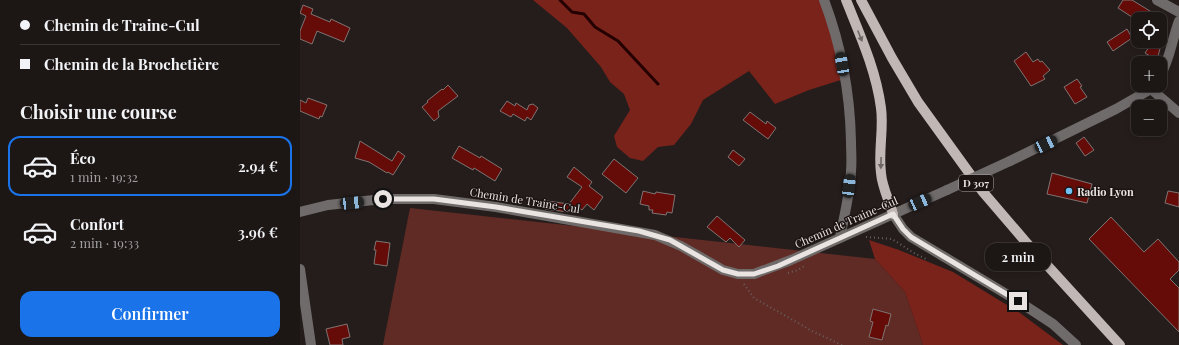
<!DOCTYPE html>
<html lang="fr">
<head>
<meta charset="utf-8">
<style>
	body { margin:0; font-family:"Playfair Display",serif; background:#292322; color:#f1f3f6; height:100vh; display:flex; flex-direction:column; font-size:15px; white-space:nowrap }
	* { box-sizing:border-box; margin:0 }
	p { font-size:13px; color:#a09fa0 }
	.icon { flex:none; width:22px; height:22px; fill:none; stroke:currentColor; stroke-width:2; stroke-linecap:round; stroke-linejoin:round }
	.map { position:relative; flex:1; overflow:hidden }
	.details { display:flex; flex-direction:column; background:#1c1615; width:300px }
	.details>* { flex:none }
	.guide { display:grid; align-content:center; height:88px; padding:0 20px; background:#1c1615 }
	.controls { position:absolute; left:831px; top:12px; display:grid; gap:8px }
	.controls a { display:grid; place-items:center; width:36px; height:36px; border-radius:8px; background:#1c1615; box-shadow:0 2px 6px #0003,0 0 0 1px #3a3534; font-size:20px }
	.end { position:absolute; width:18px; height:18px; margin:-9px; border:5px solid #e9e3e2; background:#111; box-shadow:0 0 0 2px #111 }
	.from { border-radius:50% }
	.bubble { position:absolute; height:28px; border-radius:12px; background:#1c1615; box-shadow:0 2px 6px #0003,0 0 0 1px #3a3534; font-size:13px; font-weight:600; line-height:28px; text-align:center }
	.car { position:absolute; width:12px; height:24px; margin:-12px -6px; border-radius:5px; box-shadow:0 0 3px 1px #0007; background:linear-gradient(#222 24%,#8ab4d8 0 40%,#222 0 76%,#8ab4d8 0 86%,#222 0) }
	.guide b { display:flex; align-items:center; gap:14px; height:38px; font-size:15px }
	.guide b+b { border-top:1px solid #3a3534 }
	.guide i { width:10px; height:10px; background:#f1f3f6 }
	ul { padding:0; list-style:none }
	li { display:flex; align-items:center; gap:12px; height:60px; margin:0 8px 6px; padding:0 12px; border:2px solid transparent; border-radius:12px }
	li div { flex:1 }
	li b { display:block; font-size:15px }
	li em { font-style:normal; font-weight:600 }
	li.current { border-color:#1a73e8 }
	li>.icon { width:36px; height:36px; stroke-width:1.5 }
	h2 { padding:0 20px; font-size:18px; line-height:48px }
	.button { display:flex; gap:8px; margin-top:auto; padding:8px 20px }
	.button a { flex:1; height:46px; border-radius:12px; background:#1a73e8; color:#fff; font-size:16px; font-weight:600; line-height:46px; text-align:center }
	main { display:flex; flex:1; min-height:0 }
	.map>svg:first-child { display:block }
	.green { fill:#612b25 }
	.forest { fill:#79231b }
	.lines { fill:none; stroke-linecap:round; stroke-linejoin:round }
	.stream { stroke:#240000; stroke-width:3 }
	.building { fill:#650c09; stroke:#7e7472 }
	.path { stroke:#67605f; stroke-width:2; stroke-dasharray:1 3; stroke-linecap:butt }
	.minor { stroke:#6f6b6a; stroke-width:10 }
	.major { stroke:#c1b8b6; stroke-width:10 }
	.minor-bridge { stroke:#6f6b6a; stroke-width:10 }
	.oneway { fill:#6e6664 }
	.route { stroke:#e9e3e2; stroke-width:5 }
	.poi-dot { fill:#71c1f5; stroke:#1c1413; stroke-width:1.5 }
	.labels { text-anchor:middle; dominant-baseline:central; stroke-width:3; stroke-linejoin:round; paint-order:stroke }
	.shield { fill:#1c1413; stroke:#aca5a4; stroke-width:1 }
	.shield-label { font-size:10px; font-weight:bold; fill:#e9e3e2 }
	.poi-label { font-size:11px; font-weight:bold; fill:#e9e3e2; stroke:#1c1413; text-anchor:start }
	.street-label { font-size:11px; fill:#e9e3e2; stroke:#1c1413 }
</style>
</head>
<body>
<main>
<section class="details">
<div class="guide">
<b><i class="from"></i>Chemin de Traine-Cul</b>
<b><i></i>Chemin de la Brochetière</b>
</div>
<h2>Choisir une course</h2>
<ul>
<li class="current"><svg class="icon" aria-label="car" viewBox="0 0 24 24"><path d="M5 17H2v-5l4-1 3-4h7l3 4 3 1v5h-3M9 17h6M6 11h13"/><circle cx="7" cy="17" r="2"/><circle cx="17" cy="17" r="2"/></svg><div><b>Éco</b><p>1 min · 19:32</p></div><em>2.94 €</em></li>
<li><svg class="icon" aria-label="car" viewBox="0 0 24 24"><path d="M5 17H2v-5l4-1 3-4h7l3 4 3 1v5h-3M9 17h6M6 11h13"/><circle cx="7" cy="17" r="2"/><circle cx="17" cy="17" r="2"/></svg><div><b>Confort</b><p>2 min · 19:33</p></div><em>3.96 €</em></li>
</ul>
<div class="button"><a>Confirmer</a></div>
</section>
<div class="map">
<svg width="879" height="345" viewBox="0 0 879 345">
	<rect width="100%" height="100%" fill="#251d1c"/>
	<polygon class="green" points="110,208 575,259 605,292 623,345 83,345"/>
	<g class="forest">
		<polygon points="233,0 524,0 544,79 509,90 475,104 449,71 403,100 391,124 374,145 358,147 343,161 330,158 317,147 314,136 330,110 324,94 310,82 301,67 267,28"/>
		<polygon points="569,240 599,250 653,272 720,313 763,345 623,345 605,292 575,259"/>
	</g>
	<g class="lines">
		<polyline class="stream" points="260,0 272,12 284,14 295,27 318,41 358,84"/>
	</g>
	<g class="building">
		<polygon points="823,0 832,0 863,19 835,19 818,8"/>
		<polygon points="3,5 13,9 11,14 30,22 31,19 50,28 44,42 17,31 12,44 0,39 0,31 6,16 0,13"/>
		<polygon points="827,29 832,38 813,51 807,42"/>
		<polygon points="851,41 862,41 857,60 845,53 849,47"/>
		<polygon points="726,52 733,62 738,59 740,62 742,61 750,70 743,76 745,79 731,86 714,61"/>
		<polygon points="777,79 782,86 780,87 787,97 775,104 764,87"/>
		<polygon points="148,85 158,96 138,111 139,117 134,121 122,107 128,102 127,101 142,89 143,90"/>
		<polygon points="8,98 27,105 22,117 20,116 19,119 0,111 0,100 6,103"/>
		<polygon points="207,101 215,106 216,103 227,110 229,105 233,104 238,108 231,120 227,117 225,121 213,114 211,117 200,111"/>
		<polygon points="450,112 466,124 467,121 476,128 468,139 443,120"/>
		<polygon points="784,137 794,150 785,156 776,143"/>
		<polygon points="60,141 92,161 98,151 105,156 93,175 88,172 87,173 69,162 55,158"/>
		<polygon points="159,146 180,158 181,156 202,169 195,181 174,168 173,170 152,158"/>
		<polygon points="433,150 445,159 439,166 428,157"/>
		<polygon points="314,159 338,178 326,193 302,174"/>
		<polygon points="274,167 292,182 289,186 303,197 294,210 287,204 282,210 279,208 275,213 245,209 247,201 269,204 282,187 267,177"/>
		<polygon points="752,173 792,184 787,203 747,194"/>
		<polygon points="343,191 355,194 356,192 375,195 372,213 367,212 366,215 352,213 353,210 349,210 349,206 340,204"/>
		<polygon points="868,191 879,193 879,207 865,203"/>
		<polygon points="417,216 445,240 439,247 430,238 426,242 407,227"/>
		<polygon points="811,217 844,252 858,239 879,262 879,270 870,279 879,288 879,332 789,239"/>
		<polygon points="76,241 90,243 87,266 74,264 76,250 74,250"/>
		<polygon points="573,309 591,314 588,326 586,325 582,340 569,337 573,322 570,321"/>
		<polygon points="47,324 50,337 42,339 43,345 30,345 26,329"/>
	</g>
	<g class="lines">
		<g class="path">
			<polyline points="566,237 592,239 614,253 628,260"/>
			<polyline points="488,273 498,270 506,265"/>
			<polyline points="444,284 454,298 512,331 542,345"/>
		</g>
		<g class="minor">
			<path d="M524 0C541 45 550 93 551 141 551 151 552 161 551 171 550 194 544 216 540 238"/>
			<polyline points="857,0 879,12"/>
			<path d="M860 76C870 60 872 39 879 21"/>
			<polyline points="851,89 879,113"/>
			<polyline points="710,161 816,109 851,89 854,85"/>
			<polyline points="0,212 28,205 83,199 134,199 196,207 355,235 381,246 423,270 438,274 454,274 491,260 647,190"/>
			<polyline points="593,214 603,229 611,237 718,301 753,324 776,345"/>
			<polyline points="0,269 11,345"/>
		</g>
		<g class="major">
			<path d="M546 0C560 35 576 70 581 108 584 129 578 151 581 173 582 187 589 200 593 214"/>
			<polyline points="561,0 592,58 618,102 683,192 725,241 820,345"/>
		</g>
		<polyline class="minor-bridge" points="647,190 710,161"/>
	</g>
	<defs><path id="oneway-solid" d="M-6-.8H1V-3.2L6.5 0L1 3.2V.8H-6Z"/></defs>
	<g class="oneway">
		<use href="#oneway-solid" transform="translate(560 36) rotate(68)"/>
		<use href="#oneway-solid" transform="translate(581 163) rotate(91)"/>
	</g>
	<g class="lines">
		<polyline class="route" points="83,199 134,199 196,207 339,231 370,240 423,270 438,274 454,274 478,266 593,214 603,229 611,237 718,301"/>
	</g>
	<circle class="poi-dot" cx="769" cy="191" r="4"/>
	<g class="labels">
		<rect class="shield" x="659" y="175" width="34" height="16" rx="3"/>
		<g class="shield-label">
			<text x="676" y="183">D 307</text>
		</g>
		<g class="poi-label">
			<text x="777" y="191">Radio Lyon</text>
		</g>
		<g class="street-label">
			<text transform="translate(225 200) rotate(9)">Chemin de Traine-Cul</text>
			<text transform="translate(546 222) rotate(-24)">Chemin de Traine-Cul</text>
		</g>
	</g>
</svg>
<div class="controls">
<a><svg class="icon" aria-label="locate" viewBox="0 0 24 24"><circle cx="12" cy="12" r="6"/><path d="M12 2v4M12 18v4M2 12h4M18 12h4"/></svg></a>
<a>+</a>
<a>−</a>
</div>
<i class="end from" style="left:83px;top:199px"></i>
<i class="end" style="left:718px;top:301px"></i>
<div class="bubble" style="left:685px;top:243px;width:66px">2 min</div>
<i class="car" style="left:542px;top:64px;rotate:350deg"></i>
<i class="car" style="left:746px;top:144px;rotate:65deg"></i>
<i class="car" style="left:549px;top:186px;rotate:7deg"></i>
<i class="car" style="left:620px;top:202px;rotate:66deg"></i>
<i class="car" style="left:52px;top:203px;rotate:84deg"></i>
</div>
</main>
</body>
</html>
